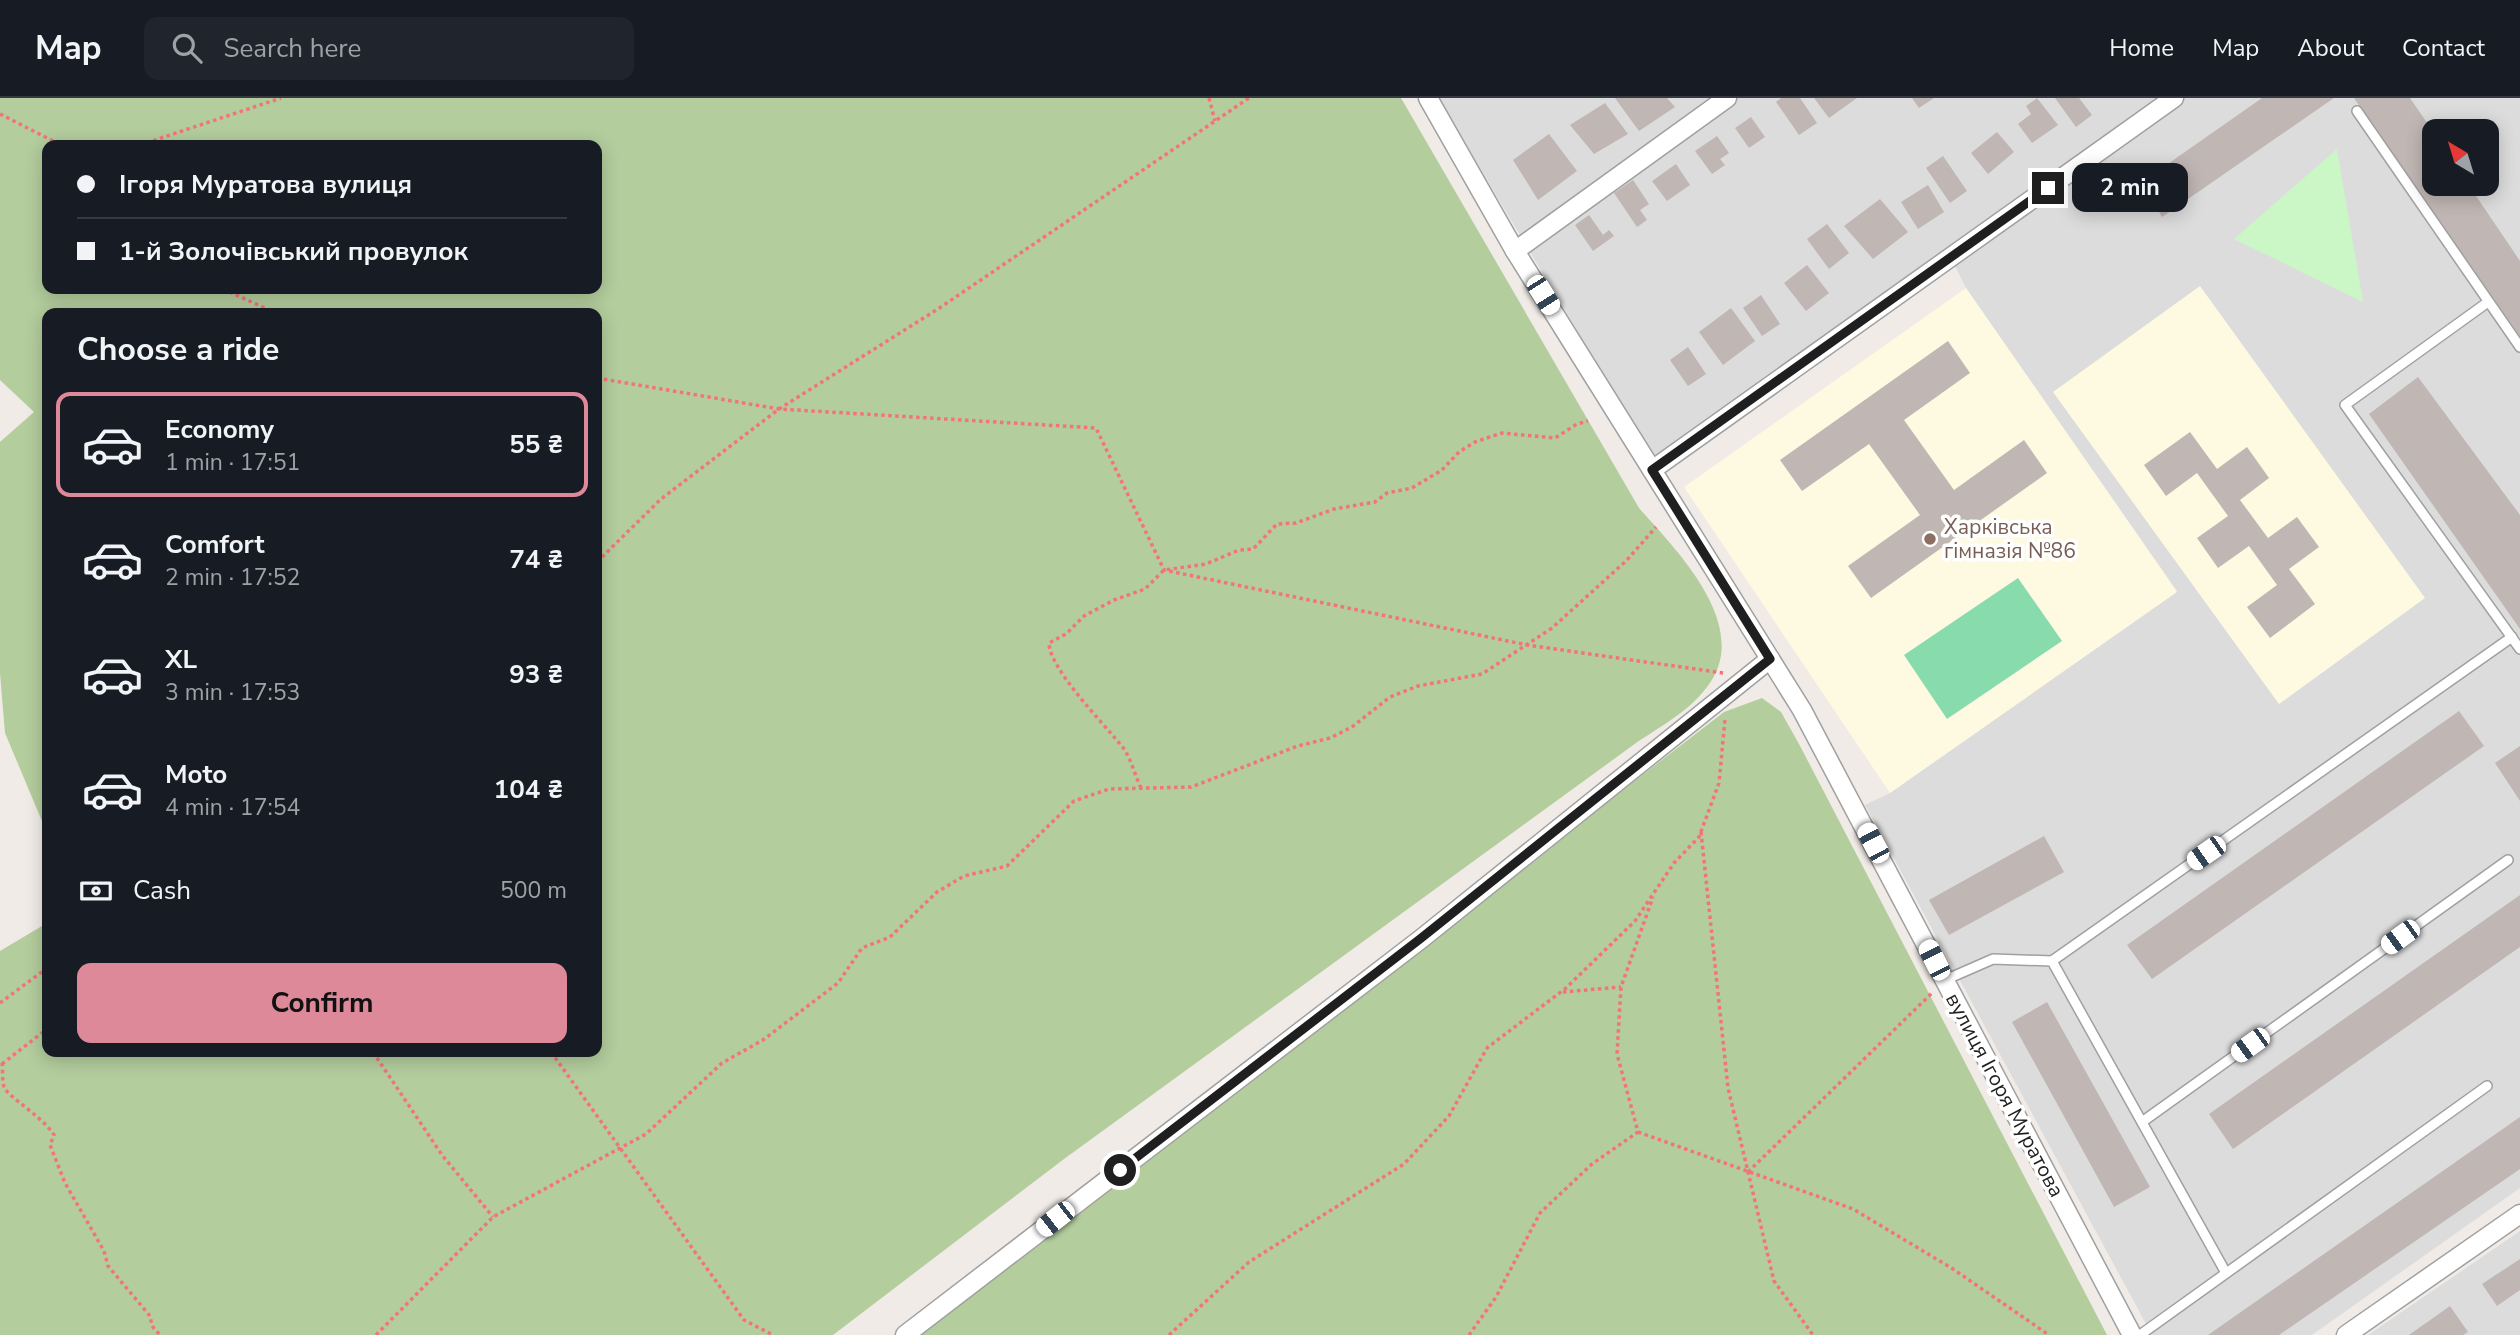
<!DOCTYPE html>
<html lang="en">
<head>
<meta charset="utf-8">
<style>
	body { margin:0; font-family:"Nunito Sans",sans-serif; background:#20242c; color:#f1f3f6; height:100vh; display:flex; flex-direction:column; font-size:26px; white-space:nowrap }
	* { box-sizing:border-box; margin:0 }
	p { font-size:23px; color:#9ea1a6 }
	.icon { flex:none; width:38px; height:38px; fill:none; stroke:currentColor; stroke-width:2; stroke-linecap:round; stroke-linejoin:round }
	.map { position:relative; flex:1; overflow:hidden }
	.panel { position:absolute; left:42px; top:210px; width:560px; height:749px; display:flex; flex-direction:column; background:#171b24; border-radius:14px; box-shadow:0 4px 18px #0003 }
	.panel>* { flex:none }
	.banner { position:absolute; left:42px; top:42px; width:560px; height:154px; border-radius:14px; box-shadow:0 4px 18px #0003; display:grid; align-content:center; height:154px; padding:0 35px; background:#171b24 }
	.needle { width:46px; rotate:322deg }
	.controls { position:absolute; left:2422px; top:21px; display:grid; gap:14px }
	.controls a { display:grid; place-items:center; width:77px; height:77px; border-radius:14px; background:#171b24; box-shadow:0 4px 18px #0003; font-size:35px }
	.end { position:absolute; width:32px; height:32px; margin:-16px; border:9px solid #1f1f1f; background:#fff; box-shadow:0 0 0 4px #fff }
	.from { border-radius:50% }
	.bubble { position:absolute; height:49px; border-radius:14px; background:#171b24; box-shadow:0 4px 18px #0003; font-size:23px; font-weight:700; line-height:49px; text-align:center }
	.car { position:absolute; width:21px; height:42px; margin:-21px -10px; border-radius:9px; box-shadow:0 0 5px 2px #0007; background:linear-gradient(#fff 24%,#345 0 40%,#fff 0 76%,#345 0 86%,#fff 0) }
	.banner b { display:flex; align-items:center; gap:24px; height:66px; font-size:26px }
	.banner b+b { border-top:2px solid #363941 }
	.banner i { width:18px; height:18px; background:#f1f3f6 }
	ul { padding:0; list-style:none }
	li { display:flex; align-items:center; gap:21px; height:105px; margin:0 14px 10px; padding:0 21px; border:4px solid transparent; border-radius:14px }
	li div { flex:1 }
	li b { display:block; font-size:26px }
	li em { font-style:normal; font-weight:700 }
	li.current { border-color:#de8999 }
	li>.icon { width:63px; height:63px; stroke-width:1.5 }
	h2 { padding:0 35px; font-size:32px; line-height:84px }
	.pay { display:flex; align-items:center; gap:18px; height:77px; padding:0 35px; font-size:26px }
	.pay p { margin-inline-start:auto }
	.cta { display:flex; gap:14px; margin-top:auto; padding:14px 35px }
	.cta a { flex:1; height:80px; border-radius:14px; background:#de8999; color:#111; font-size:28px; font-weight:700; line-height:80px; text-align:center }
	header { display:flex; align-items:center; gap:42px; box-sizing:border-box; height:98px; padding:0 35px; background:#171b24; border-bottom:2px solid #363941 }
	header strong { font-size:33px }
	nav { display:flex; gap:38px; margin-inline-start:auto; font-size:24px }
	.search { width:490px; height:63px; background:#20242c; display:flex; align-items:center; gap:18px; box-sizing:border-box; padding:0 24px; border-radius:14px; color:#9ea1a6; font-size:26px }
	.map>svg:first-child { display:block }
	.residential { fill:#dddcdd; fill-rule:evenodd }
	.education { fill:#fef9e1 }
	.forest { fill:#b3cd9d; fill-rule:evenodd }
	.park { fill:#caf7c5 }
	.pitch { fill:#88dbad }
	.building { fill:#c0b6b3 }
	.lines { fill:none; stroke-linecap:round; stroke-linejoin:round }
	.service-casing { stroke:#a0a0a0; stroke-width:12 }
	.minor-casing { stroke:#a0a0a0; stroke-width:21 }
	.path { stroke:#f4737b; stroke-width:3.5; stroke-dasharray:3.5 3.5; stroke-linecap:butt }
	.service { stroke:#fff; stroke-width:9 }
	.minor { stroke:#fff; stroke-width:18 }
	.route { stroke:#1f1f1f; stroke-width:9 }
	.education-dot { fill:#8d6e63; stroke:#fff; stroke-width:2.5 }
	.labels { text-anchor:middle; dominant-baseline:central; stroke-width:7; stroke-linejoin:round; paint-order:stroke }
	.education-label { font-size:21px; fill:#785e54; stroke:#fff; text-anchor:start }
	.street-label { font-size:21px; fill:#1f1f1f; stroke:#fff }
</style>
</head>
<body>
<header>
<strong>Map</strong>
<div class="search"><svg class="icon" aria-label="search" viewBox="0 0 24 24"><circle cx="10" cy="10" r="6"/><path d="M15 15l6 6"/></svg>Search here</div>
<nav><a>Home</a><a>Map</a><a>About</a><a>Contact</a></nav>
</header>
<div class="map">
<svg width="2520" height="1237" viewBox="0 0 2520 1237">
	<rect width="100%" height="100%" fill="#f0ebe6"/>
	<g class="residential">
		<path d="M1438 0H2520V1090L2312 1237H2152L1865 707 1890 695 2177 493 1966 190 1948 154 1653 360ZM2434 33H2487V86H2434Z"/>
		<polygon points="2520,1133 2520,1237 2368,1237"/>
	</g>
	<g class="education">
		<polygon points="2200,188 2425,500 2279,606 2053,294"/>
		<polygon points="1966,190 2177,494 1890,695 1684,389"/>
	</g>
	<g class="forest">
		<path d="M0 0H1401L1639 410C1677 453 1754 529 1707 589 1688 614 1661 628 1636 645L1064 1061 833 1237H0V853L47 825V954H597V215H47V735L5 635 0 575V344L34 314 0 282ZM47 47H597V191H47Z"/>
		<polygon points="1762,600 1781,614 1799,646 2107,1237 916,1237 1724,614"/>
	</g>
	<polygon class="park" points="2337,51 2363,204 2234,141"/>
	<polygon class="pitch" points="2018,480 2062,543 1947,621 1904,557"/>
	<g class="building">
		<polygon points="1615,0 1667,0 1675,9 1639,33"/>
		<polygon points="1781,0 1800,0 1817,25 1799,37 1776,4"/>
		<polygon points="1814,0 1857,0 1829,20"/>
		<polygon points="1912,0 1934,0 1919,10"/>
		<polygon points="2037,0 2058,27 2032,45 2018,26 2031,16 2026,8"/>
		<polygon points="2055,0 2079,0 2092,17 2076,29"/>
		<polygon points="2262,0 2334,0 2162,119 2142,84"/>
		<polygon points="2354,0 2410,0 2434,35 2434,86 2468,86 2520,163 2520,240"/>
		<polygon points="1605,5 1628,36 1594,56 1570,27"/>
		<polygon points="1751,19 1765,39 1749,50 1735,30"/>
		<polygon points="1997,34 2014,54 1988,76 1971,55"/>
		<polygon points="1549,36 1577,73 1538,102 1513,62"/>
		<polygon points="1717,38 1729,55 1720,61 1725,67 1712,76 1695,53"/>
		<polygon points="1943,58 1967,93 1950,105 1926,70"/>
		<polygon points="1676,66 1690,87 1667,103 1652,83"/>
		<polygon points="1633,82 1649,106 1640,112 1647,122 1637,129 1614,95"/>
		<polygon points="1928,87 1944,114 1918,131 1901,104"/>
		<polygon points="1880,101 1908,134 1873,161 1844,128"/>
		<polygon points="1589,117 1603,137 1609,132 1614,138 1593,153 1575,127"/>
		<polygon points="1827,126 1849,155 1829,171 1807,141"/>
		<polygon points="1807,167 1829,195 1806,213 1784,185"/>
		<polygon points="1761,197 1780,226 1762,238 1743,210"/>
		<polygon points="1731,210 1755,243 1723,267 1699,234"/>
		<polygon points="1948,243 1970,275 1904,322 1954,392 2024,342 2047,375 1871,500 1848,468 1920,417 1869,346 1802,393 1780,362"/>
		<polygon points="1688,249 1706,276 1688,288 1670,262"/>
		<polygon points="2418,279 2520,417 2520,531 2369,316"/>
		<polygon points="2190,334 2217,371 2247,349 2269,380 2240,402 2268,440 2297,419 2319,449 2289,471 2315,506 2270,540 2247,509 2277,487 2249,448 2218,470 2197,440 2228,418 2197,375 2166,398 2144,367"/>
		<polygon points="2459,613 2484,648 2152,881 2127,847"/>
		<polygon points="2520,648 2520,703 2495,665"/>
		<polygon points="2044,738 2064,774 1949,837 1929,802"/>
		<polygon points="2520,797 2520,849 2233,1051 2209,1016"/>
		<polygon points="2047,904 2150,1089 2114,1109 2012,924"/>
		<polygon points="2520,1019 2520,1071 2279,1237 2208,1237"/>
		<polygon points="2520,1161 2520,1192 2497,1208 2482,1186"/>
		<polygon points="2450,1208 2468,1234 2463,1237 2409,1237"/>
	</g>
	<g class="lines">
		<g class="service-casing">
			<g id="service">
				<polyline points="2357,13 2520,249"/>
				<polyline points="2488,204 2345,307 2520,551"/>
				<polyline points="2052,863 2512,539"/>
				<polyline points="1945,882 1993,861 2052,863 2226,1175"/>
				<polyline points="2142,1024 2508,762"/>
				<polyline points="2140,1237 2487,988"/>
			</g>
		</g>
		<g class="minor-casing">
			<g id="minor">
				<polyline points="1428,0 1515,153 1802,612 2132,1237"/>
				<polyline points="1515,153 1727,0"/>
				<polyline points="1652,372 2174,0"/>
				<polyline points="905,1237 1421,841 1770,561"/>
				<polyline points="2346,1237 2520,1116"/>
			</g>
		</g>
		<g class="path">
			<polyline points="1209,0 1215,23"/>
			<polyline points="0,16 61,47"/>
			<polyline points="140,47 281,0"/>
			<polyline points="223,191 276,215"/>
			<polyline points="597,280 779,311 1096,330 1164,472 1527,547 1723,575"/>
			<polyline points="597,464 661,401 779,311 938,211 1249,0"/>
			<path d="M1141 690C1134 676 1131 658 1120 646 1103 625 1049 570 1049 545L1066 536 1084 518 1114 502 1145 491 1164 472 1206 466 1239 452 1253 451 1277 426 1296 425 1334 411 1375 404 1387 395 1412 390 1442 372 1459 354 1475 344 1502 335 1555 340 1577 326 1588 323"/>
			<polyline points="1701,734 1728,990 1774,1183 1813,1237"/>
			<polyline points="1563,894 1621,889"/>
			<polyline points="0,905 47,870"/>
			<polyline points="373,954 442,1057 493,1119"/>
			<polyline points="551,954 744,1222 773,1237"/>
			<path d="M2 965C3 972 2 982 4 989 8 999 43 1019 54 1037L50 1047 65 1085 104 1153 108 1168 150 1218 152 1228 160 1237"/>
			<polyline points="2,966 47,931"/>
			<polyline points="1638,1034 1853,1111 1953,1171 2049,1237"/>
			<polyline points="1748,1074 1932,895"/>
			<polyline points="376,1237 493,1119 646,1036 722,965 763,942 838,885 862,850 890,839 937,794 964,778 1007,768 1074,703 1109,691 1191,689 1298,648 1330,640 1352,629 1390,599 1418,588 1482,576 1552,530 1626,463 1656,429"/>
			<polyline points="1169,1237 1249,1164 1404,1066 1449,1018 1487,950 1566,890 1635,823 1674,765 1699,739 1719,685 1725,621"/>
			<polyline points="1469,1237 1496,1199 1540,1115 1592,1066 1638,1034 1617,956 1621,889 1653,799"/>
		</g>
		<use href="#service" class="service"/>
		<use href="#minor" class="minor"/>
	</g>
	<g class="lines">
		<polyline class="route" points="1120,1072 1420,841 1770,561 1652,372 2048,90"/>
	</g>
	<circle class="education-dot" cx="1930" cy="441" r="7"/>
	<g class="labels">
		<g class="education-label">
			<text x="1944" y="429">Харківська<tspan x="1944" dy="24">гімназія №86</tspan></text>
		</g>
		<g class="street-label">
			<text transform="translate(2005 997) rotate(62)">вулиця Ігоря Муратова</text>
		</g>
	</g>
</svg>
<div class="controls">
<a><svg class="needle" viewBox="-14 -14 28 28"><path d="M0-13l5 13h-10z" fill="#e53935"/><path d="M0 13l5-13h-10z" fill="#9ea1a6"/></svg></a>
</div>
<i class="end from" style="left:1120px;top:1072px"></i>
<i class="end" style="left:2048px;top:90px"></i>
<div class="bubble" style="left:2072px;top:65px;width:116px">2 min</div>
<i class="car" style="left:1543px;top:197px;rotate:148deg"></i>
<i class="car" style="left:1873px;top:745px;rotate:332deg"></i>
<i class="car" style="left:2206px;top:755px;rotate:235deg"></i>
<i class="car" style="left:2400px;top:839px;rotate:234deg"></i>
<i class="car" style="left:1934px;top:862px;rotate:333deg"></i>
<i class="car" style="left:2250px;top:947px;rotate:234deg"></i>
<i class="car" style="left:1055px;top:1121px;rotate:232deg"></i>
<div class="banner">
<b><i class="from"></i>Ігоря Муратова вулиця</b>
<b><i></i>1-й Золочівський провулок</b>
</div>
<section class="panel">
<h2>Choose a ride</h2>
<ul>
<li class="current"><svg class="icon" aria-label="car" viewBox="0 0 24 24"><path d="M5 17H2v-5l4-1 3-4h7l3 4 3 1v5h-3M9 17h6M6 11h13"/><circle cx="7" cy="17" r="2"/><circle cx="17" cy="17" r="2"/></svg><div><b>Economy</b><p>1 min · 17:51</p></div><em>55 ₴</em></li>
<li><svg class="icon" aria-label="car" viewBox="0 0 24 24"><path d="M5 17H2v-5l4-1 3-4h7l3 4 3 1v5h-3M9 17h6M6 11h13"/><circle cx="7" cy="17" r="2"/><circle cx="17" cy="17" r="2"/></svg><div><b>Comfort</b><p>2 min · 17:52</p></div><em>74 ₴</em></li>
<li><svg class="icon" aria-label="car" viewBox="0 0 24 24"><path d="M5 17H2v-5l4-1 3-4h7l3 4 3 1v5h-3M9 17h6M6 11h13"/><circle cx="7" cy="17" r="2"/><circle cx="17" cy="17" r="2"/></svg><div><b>XL</b><p>3 min · 17:53</p></div><em>93 ₴</em></li>
<li><svg class="icon" aria-label="car" viewBox="0 0 24 24"><path d="M5 17H2v-5l4-1 3-4h7l3 4 3 1v5h-3M9 17h6M6 11h13"/><circle cx="7" cy="17" r="2"/><circle cx="17" cy="17" r="2"/></svg><div><b>Moto</b><p>4 min · 17:54</p></div><em>104 ₴</em></li>
</ul>
<div class="pay"><svg class="icon" aria-label="cash" viewBox="0 0 24 24"><path d="M3 7h18v10H3z"/><circle cx="12" cy="12" r="2"/></svg>Cash<p>500 m</p></div>
<div class="cta"><a>Confirm</a></div>
</section>
</div>
</body>
</html>
